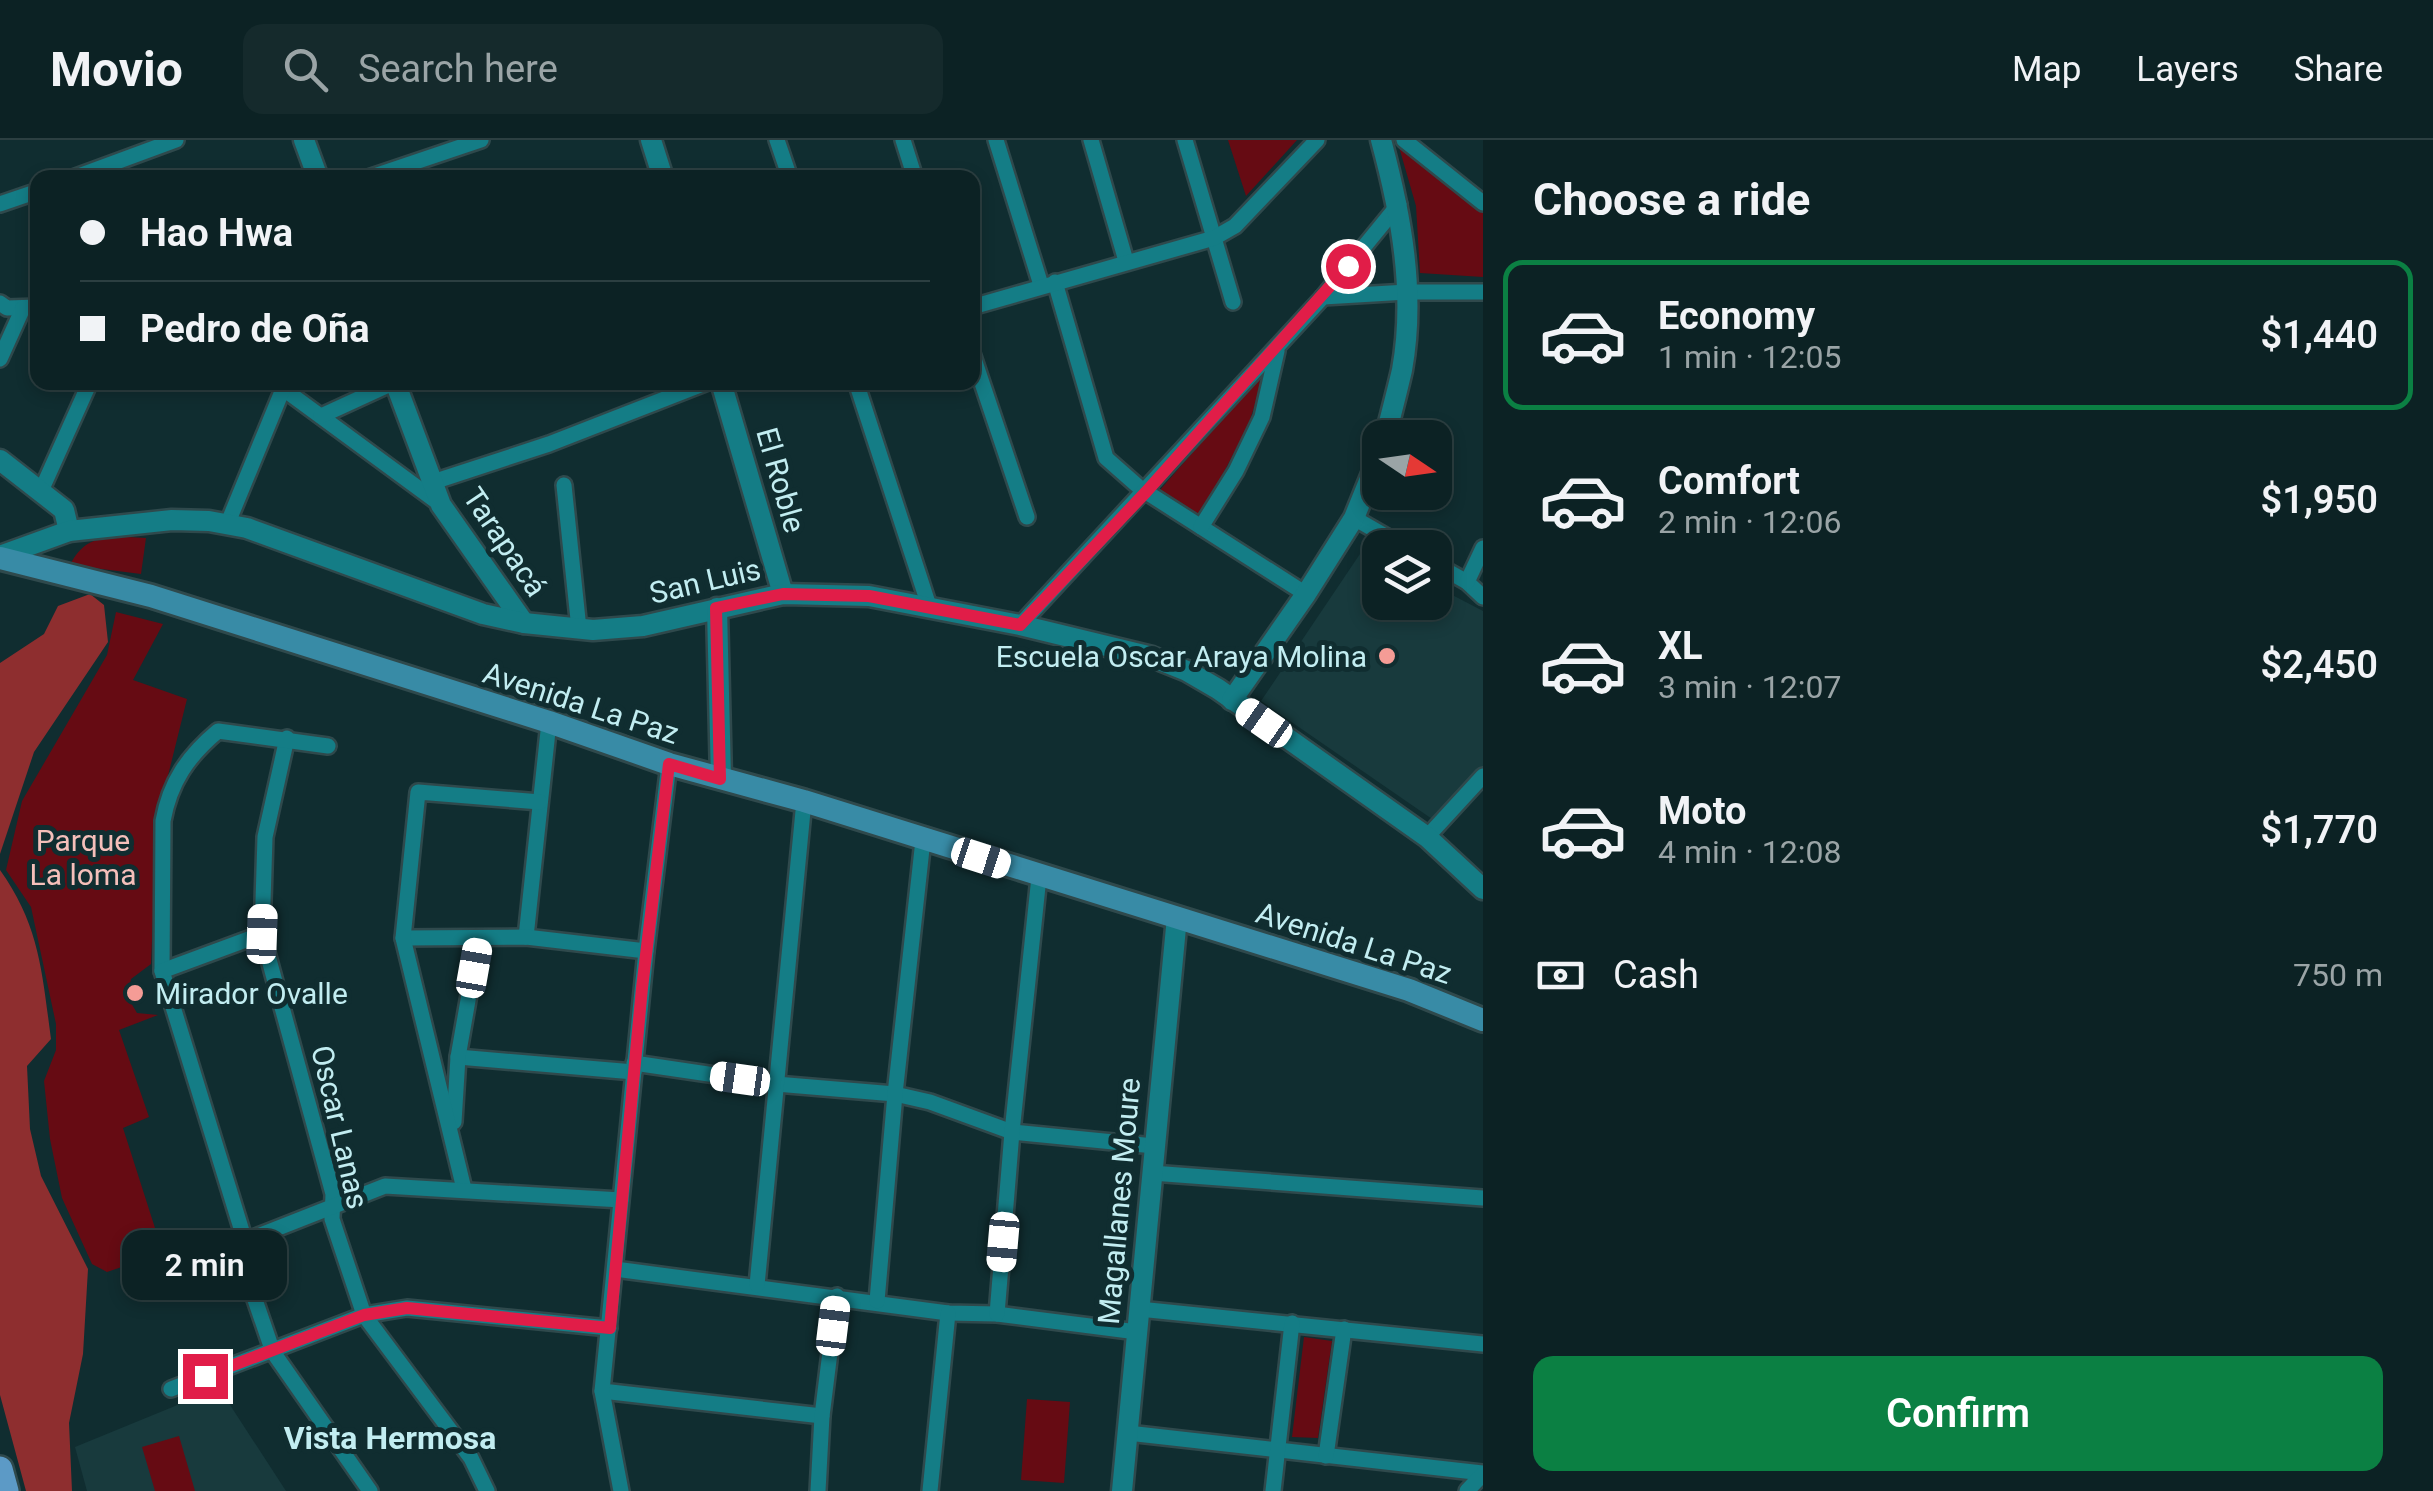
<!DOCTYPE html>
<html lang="en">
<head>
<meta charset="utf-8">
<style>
	body { margin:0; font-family:Roboto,sans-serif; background:#152a2c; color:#f1f3f6; height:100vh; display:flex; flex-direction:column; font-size:38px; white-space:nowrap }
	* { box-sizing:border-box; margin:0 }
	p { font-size:32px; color:#9aa4a6 }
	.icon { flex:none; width:55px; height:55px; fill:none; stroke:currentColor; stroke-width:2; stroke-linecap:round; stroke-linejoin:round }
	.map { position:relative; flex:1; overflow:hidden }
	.details { display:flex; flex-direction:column; background:#0c2224; width:950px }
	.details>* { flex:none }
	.hud { position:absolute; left:30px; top:30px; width:950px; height:220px; border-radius:20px; box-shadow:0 5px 15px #0003,0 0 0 2px #2c3f41; display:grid; align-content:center; height:220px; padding:0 50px; background:#0c2224 }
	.needle { width:65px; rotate:103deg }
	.buttons { position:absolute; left:1362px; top:280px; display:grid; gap:20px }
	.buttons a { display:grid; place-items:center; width:90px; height:90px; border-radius:20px; background:#0c2224; box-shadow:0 5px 15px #0003,0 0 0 2px #2c3f41; font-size:50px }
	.end { position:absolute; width:45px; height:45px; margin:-22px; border:12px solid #e11d48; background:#fff; box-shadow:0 0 0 5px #fff }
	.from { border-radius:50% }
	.bubble { position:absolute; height:70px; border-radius:20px; background:#0c2224; box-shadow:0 5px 15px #0003,0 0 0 2px #2c3f41; font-size:32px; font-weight:600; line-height:70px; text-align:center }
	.car { position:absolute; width:30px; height:60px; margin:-30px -15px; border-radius:12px; box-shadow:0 0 8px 2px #0007; background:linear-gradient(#fff 24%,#345 0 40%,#fff 0 76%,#345 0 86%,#fff 0) }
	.hud b { display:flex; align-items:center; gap:35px; height:95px; font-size:38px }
	.hud b+b { border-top:2px solid #2c3f41 }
	.hud i { width:25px; height:25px; background:#f1f3f6 }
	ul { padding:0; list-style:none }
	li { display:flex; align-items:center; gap:30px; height:150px; margin:0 20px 15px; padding:0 30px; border:5px solid transparent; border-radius:20px }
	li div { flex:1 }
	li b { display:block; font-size:38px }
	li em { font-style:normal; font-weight:600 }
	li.selected { border-color:#0b8043 }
	li>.icon { width:90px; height:90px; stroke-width:1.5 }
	h2 { padding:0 50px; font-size:45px; line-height:120px }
	.pay { display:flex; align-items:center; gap:25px; height:110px; padding:0 50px; font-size:38px }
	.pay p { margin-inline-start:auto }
	.button { display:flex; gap:20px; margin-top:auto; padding:20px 50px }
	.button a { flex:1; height:115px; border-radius:20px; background:#0b8043; color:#fff; font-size:40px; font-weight:600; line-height:115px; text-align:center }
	header { display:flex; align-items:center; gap:60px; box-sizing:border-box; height:140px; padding:0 50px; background:#0c2224; border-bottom:2px solid #2c3f41 }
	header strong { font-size:48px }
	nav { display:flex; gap:55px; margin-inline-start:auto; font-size:35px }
	.search { width:700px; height:90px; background:#152a2c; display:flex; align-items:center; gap:25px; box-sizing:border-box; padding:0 35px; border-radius:20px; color:#9aa4a6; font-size:38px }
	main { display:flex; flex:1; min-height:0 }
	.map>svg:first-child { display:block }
	.built { fill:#183a3d }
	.green { fill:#660b13 }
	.forest { fill:#8e2e2f }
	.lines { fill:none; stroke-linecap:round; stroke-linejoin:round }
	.minor-casing { stroke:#2f494c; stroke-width:20 }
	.tertiary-casing { stroke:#2f494c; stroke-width:25 }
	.secondary-casing { stroke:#2f494c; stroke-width:28 }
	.primary-casing { stroke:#2f494c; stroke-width:30 }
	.minor { stroke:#147d86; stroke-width:15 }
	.tertiary { stroke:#147d86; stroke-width:20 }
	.secondary { stroke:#388ba6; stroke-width:22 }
	.primary { stroke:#5c9ac6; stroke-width:25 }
	.route { stroke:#e11d48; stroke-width:12 }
	.poi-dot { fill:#f59c96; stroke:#102d30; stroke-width:4 }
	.labels { text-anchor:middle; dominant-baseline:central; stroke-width:10; stroke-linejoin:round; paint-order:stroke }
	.street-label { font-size:30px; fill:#c2edf1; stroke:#102d30 }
	.poi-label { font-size:30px; fill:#c2edf1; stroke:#102d30; text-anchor:end }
	.park-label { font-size:30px; fill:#f5bfba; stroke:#102d30 }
	.neighbourhood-label { font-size:32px; font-weight:bold; fill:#c2edf1; stroke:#102d30 }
</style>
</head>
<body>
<header>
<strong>Movio</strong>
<div class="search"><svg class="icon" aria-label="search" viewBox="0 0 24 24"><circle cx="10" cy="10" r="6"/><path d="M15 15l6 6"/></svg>Search here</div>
<nav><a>Map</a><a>Layers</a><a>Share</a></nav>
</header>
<main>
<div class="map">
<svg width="1483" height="1351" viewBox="0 0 1483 1351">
	<rect width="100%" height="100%" fill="#102d30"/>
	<g class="built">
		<polygon points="1364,408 1380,416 1380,462 1435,462 1435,446 1483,471 1483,629 1435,681 1261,561"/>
		<polygon points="219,1248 286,1351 87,1351 75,1307"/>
	</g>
	<g class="green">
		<polygon points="1228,0 1297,0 1246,56"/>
		<polygon points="1397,0 1483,71 1483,137 1420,133 1416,66"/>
		<polygon points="1267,227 1248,286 1200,378 1160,350"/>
		<path d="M127 397 146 398 141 434 70 425C84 398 99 398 127 397Z"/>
		<polygon points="116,472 163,484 133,540 187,559 157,680 151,824 131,839 128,858 137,873 158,875 119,890 149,977 123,988 163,1113 107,1132 92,1124 62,1058 50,999 44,941 56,910 56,884 31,767 6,730 22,661 107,515"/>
		<polygon points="1304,1197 1332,1201 1318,1298 1292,1297"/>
		<polygon points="1027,1259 1070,1262 1064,1343 1021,1340"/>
		<polygon points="179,1296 195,1351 155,1351 142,1307"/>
	</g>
	<g class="forest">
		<polygon points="90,454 104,465 108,502 34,612 0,714 0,523 44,494 58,466"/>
		<path d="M0 730C40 786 42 833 51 899L27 926 30 989 41 1036 88 1129 83 1214 69 1283 72 1351H26L0 1255Z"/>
	</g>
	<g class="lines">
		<g class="minor-casing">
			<g id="minor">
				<polyline points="777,0 790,38"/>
				<polyline points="903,0 915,38"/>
				<polyline points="996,0 1041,145"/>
				<polyline points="1091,0 1126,121"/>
				<polyline points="1185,0 1233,162"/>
				<polyline points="1404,0 1483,63"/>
				<polyline points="73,38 176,0"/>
				<polyline points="368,38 481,0"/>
				<polyline points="0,64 38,51"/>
				<polyline points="1055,142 1106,318 1140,348 1306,454"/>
				<polyline points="1323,157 1407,152 1483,152"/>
				<polyline points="0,163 7,168 38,167"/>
				<polyline points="972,167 1214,98 1235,86 1317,0"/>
				<polyline points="972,213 1027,377"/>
				<polyline points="0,219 23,168"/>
				<polyline points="274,242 440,364"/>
				<polyline points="856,242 929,466"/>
				<polyline points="321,276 395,242"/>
				<polyline points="433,342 549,304 708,242"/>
				<polyline points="564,345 579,489"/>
				<polyline points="41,351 90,242"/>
				<polyline points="1354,378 1406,408"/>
				<polyline points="227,385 283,249"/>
				<polyline points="1201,387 1236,331 1262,277 1277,211"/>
				<polyline points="1435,424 1467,442 1483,457"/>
				<polyline points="1467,442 1483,408"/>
				<polyline points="1020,485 1323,157 1399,64"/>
				<polyline points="287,598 265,697 262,794 333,1054 332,1079 364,1175 471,1318 487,1351"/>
				<path d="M328 606 218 591C188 616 170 642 163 681L162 831 245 1101 242 1122 273 1212 370 1351"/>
				<polyline points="1427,697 1483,636"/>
				<polyline points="526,797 549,582"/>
				<polyline points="403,798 526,797 646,811"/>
				<polyline points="162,831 262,794"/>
				<polyline points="458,917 634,932"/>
				<polyline points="634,923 776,944 895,954 930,962 1012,992 1154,1006"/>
				<polyline points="454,982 458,917 479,798"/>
				<polyline points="1152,1033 1483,1058"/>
				<polyline points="464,1049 403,798 418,652 540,662"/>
				<polyline points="615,1129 948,1173 997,1174 1137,1192"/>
				<polyline points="140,1136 245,1101 385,1046 621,1060"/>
				<polyline points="757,1145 804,661"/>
				<polyline points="877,1161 895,954 923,700"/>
				<polyline points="1139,1169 1483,1204"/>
				<polyline points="997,1174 1012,992 1039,737"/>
				<polyline points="171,1249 364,1175 407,1168 609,1188"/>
				<polyline points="602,1251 822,1276"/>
				<polyline points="1128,1293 1483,1333"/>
				<polyline points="1326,1316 1344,1189"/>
				<polyline points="621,1351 602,1251 646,811 669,624"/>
				<polyline points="818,1351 822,1276 837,1156"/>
				<polyline points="930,1351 948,1173"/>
				<polyline points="1273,1351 1292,1183"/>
				<polyline points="1467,1351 1483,1334"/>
			</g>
		</g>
		<g class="tertiary-casing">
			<g id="tertiary">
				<polyline points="304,0 318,38"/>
				<polyline points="651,0 663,38"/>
				<path d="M1381 0C1401 74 1416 153 1402 230 1397 252 1391 275 1385 298"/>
				<polyline points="395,242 441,365 524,483"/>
				<polyline points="721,242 783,454"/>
				<polyline points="0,320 64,370 69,391"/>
				<polyline points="0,416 69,391 172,380 209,381 247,388 483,474 524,483 593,490 643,486 783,454 869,456 1020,485 1152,517 1187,531 1218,549 1427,697 1483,749"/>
				<polyline points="717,468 721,639"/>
				<polyline points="1232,560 1306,454 1354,378 1380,314"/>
				<polyline points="1122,1351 1177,777"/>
			</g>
		</g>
		<g class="secondary-casing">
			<polyline id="secondary" points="0,418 151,456 549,582 669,624 804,661 1409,850 1483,880"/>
		</g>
		<g class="primary-casing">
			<polyline id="primary" points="0,1329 6,1351"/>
		</g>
		<use href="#minor" class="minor"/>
		<use href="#tertiary" class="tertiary"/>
		<use href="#secondary" class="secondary"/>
		<use href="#primary" class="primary"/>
	</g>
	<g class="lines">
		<polyline class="route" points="205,1236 364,1175 407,1168 610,1188 642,848 669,624 720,639 716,468 783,454 869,456 1020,485 1146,352 1348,126"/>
	</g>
	<g class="poi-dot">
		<circle cx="1387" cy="516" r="10"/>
		<circle cx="135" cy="853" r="10"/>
	</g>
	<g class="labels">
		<g class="street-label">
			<text transform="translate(781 340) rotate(74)">El Roble</text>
			<text transform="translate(505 402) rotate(56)">Tarapacá</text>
			<text transform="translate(705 441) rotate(-13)">San Luis</text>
			<text transform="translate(581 563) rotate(18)">Avenida La Paz</text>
			<text transform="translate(1354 803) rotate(18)">Avenida La Paz</text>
			<text transform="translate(340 987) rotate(77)">Oscar Lanas</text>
			<text transform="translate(1119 1061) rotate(-85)">Magallanes Moure</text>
		</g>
		<g class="poi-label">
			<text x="1367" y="516">Escuela Oscar Araya Molina</text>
			<text x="155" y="853" text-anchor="start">Mirador Ovalle</text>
		</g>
		<g class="park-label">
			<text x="83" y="700">Parque<tspan x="83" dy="34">La loma</tspan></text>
		</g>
		<g class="neighbourhood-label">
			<text x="390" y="1298">Vista Hermosa</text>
		</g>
	</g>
</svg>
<div class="buttons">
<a><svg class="needle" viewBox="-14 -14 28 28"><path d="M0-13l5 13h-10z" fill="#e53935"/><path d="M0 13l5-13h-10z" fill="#9aa4a6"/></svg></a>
<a><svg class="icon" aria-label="layers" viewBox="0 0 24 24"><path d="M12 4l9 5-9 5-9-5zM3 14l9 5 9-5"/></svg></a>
</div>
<i class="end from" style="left:1348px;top:126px"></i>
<i class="end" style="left:205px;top:1236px"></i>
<div class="bubble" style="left:122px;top:1090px;width:165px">2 min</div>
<i class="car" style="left:1264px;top:583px;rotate:305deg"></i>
<i class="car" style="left:981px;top:718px;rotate:108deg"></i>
<i class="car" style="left:262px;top:794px;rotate:2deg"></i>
<i class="car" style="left:474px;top:828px;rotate:10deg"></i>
<i class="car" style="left:740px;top:939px;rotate:278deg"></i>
<i class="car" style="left:1003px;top:1102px;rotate:185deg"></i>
<i class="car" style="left:833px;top:1186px;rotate:7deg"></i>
<div class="hud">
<b><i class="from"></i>Hao Hwa</b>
<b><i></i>Pedro de Oña</b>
</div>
</div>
<section class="details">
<h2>Choose a ride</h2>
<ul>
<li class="selected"><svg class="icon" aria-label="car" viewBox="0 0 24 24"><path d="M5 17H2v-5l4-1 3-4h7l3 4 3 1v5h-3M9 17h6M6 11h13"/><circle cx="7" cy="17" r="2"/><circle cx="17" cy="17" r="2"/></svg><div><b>Economy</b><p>1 min · 12:05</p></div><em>$1,440</em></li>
<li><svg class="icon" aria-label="car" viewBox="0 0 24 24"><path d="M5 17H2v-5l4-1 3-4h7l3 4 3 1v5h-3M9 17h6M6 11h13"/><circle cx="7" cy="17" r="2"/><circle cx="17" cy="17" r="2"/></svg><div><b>Comfort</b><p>2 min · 12:06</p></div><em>$1,950</em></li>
<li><svg class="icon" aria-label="car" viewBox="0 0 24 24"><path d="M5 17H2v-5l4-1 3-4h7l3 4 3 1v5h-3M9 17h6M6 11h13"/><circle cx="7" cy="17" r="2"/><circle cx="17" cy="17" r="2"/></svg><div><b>XL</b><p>3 min · 12:07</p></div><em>$2,450</em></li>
<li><svg class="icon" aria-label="car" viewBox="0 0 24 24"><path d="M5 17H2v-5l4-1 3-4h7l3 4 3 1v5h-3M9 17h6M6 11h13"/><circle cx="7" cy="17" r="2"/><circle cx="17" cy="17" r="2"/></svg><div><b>Moto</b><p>4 min · 12:08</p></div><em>$1,770</em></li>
</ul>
<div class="pay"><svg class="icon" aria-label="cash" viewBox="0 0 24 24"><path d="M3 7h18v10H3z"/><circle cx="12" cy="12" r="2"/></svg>Cash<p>750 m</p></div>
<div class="button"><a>Confirm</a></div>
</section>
</main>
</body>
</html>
